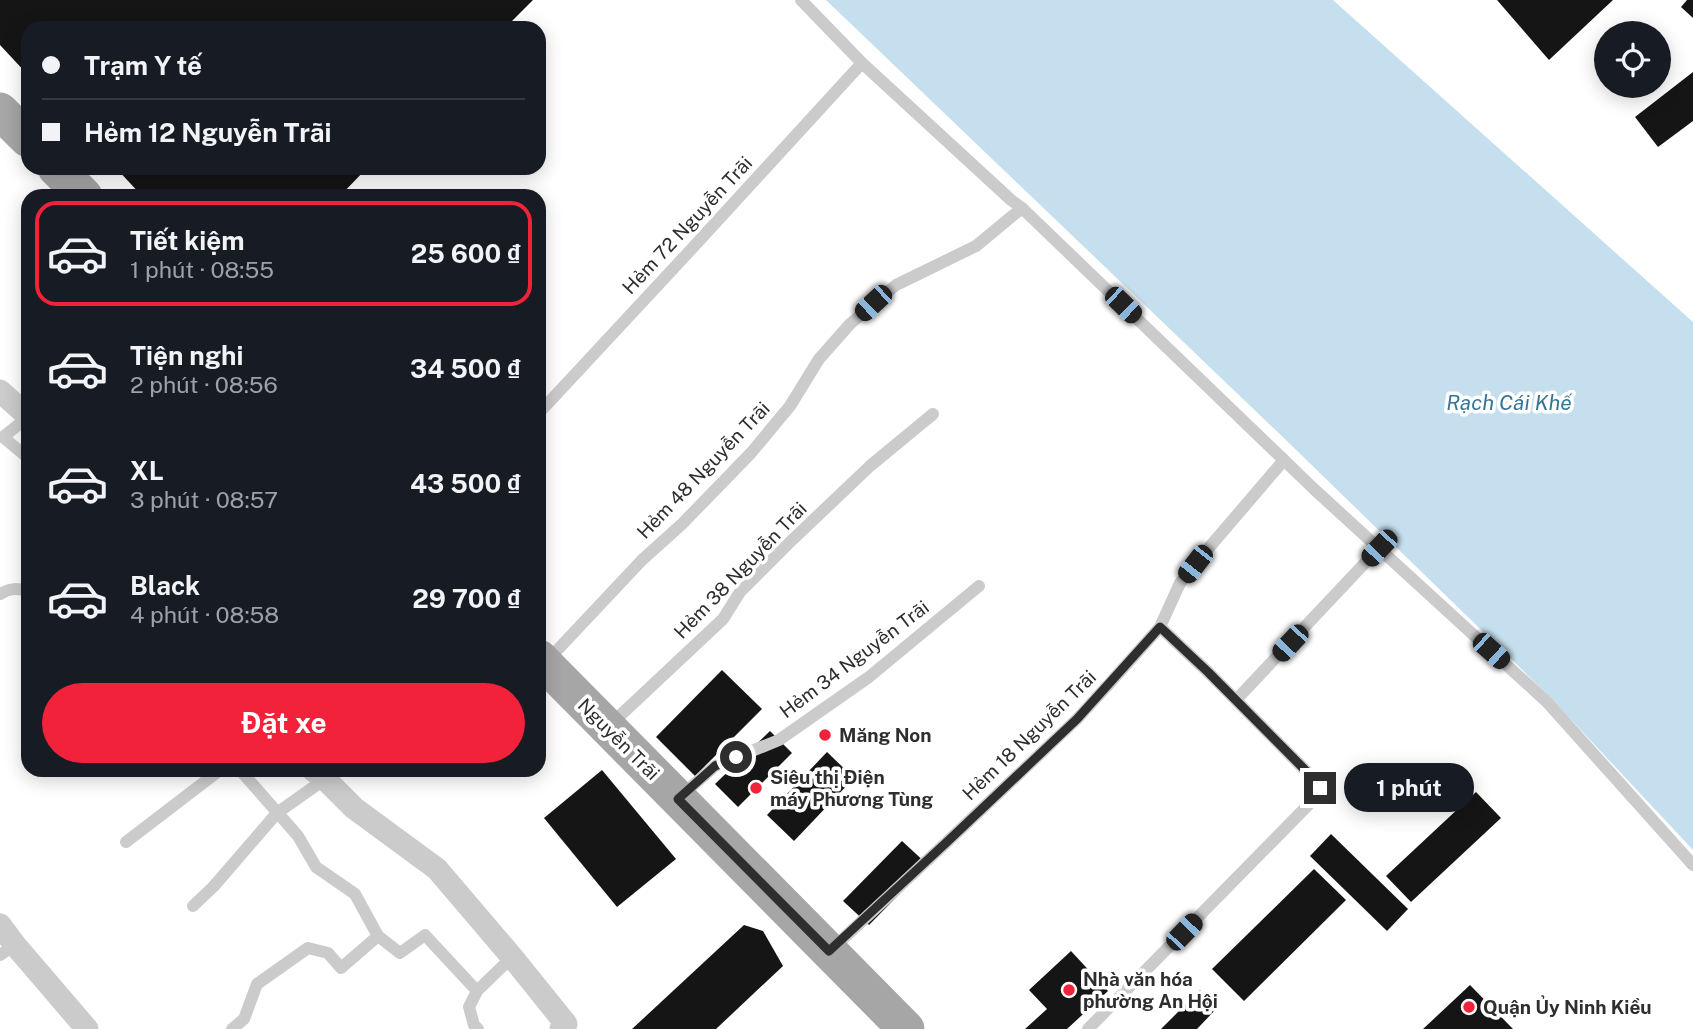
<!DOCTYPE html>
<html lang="vi">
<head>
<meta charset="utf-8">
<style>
	body { margin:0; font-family:"Public Sans",sans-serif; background:#20242c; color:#f1f3f6; height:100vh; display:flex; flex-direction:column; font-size:26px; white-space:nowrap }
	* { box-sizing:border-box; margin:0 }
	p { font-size:23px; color:#9ea1a6 }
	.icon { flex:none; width:38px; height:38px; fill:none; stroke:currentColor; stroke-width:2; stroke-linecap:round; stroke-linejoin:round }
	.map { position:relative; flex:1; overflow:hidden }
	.drawer { position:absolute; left:21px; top:189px; width:525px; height:588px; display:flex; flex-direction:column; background:#171b24; border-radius:21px; box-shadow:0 4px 18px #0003 }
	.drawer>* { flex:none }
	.top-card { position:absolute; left:21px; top:21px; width:525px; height:154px; border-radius:21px; box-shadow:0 4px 18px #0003; display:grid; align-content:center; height:154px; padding:0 21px; background:#171b24 }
	.fabs { position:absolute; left:1594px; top:21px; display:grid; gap:14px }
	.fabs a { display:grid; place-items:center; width:77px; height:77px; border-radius:50%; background:#171b24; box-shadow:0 4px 18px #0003; font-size:35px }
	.end { position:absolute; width:32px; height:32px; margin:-16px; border:9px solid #2e2e2e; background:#fff; box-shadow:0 0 0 4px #fff }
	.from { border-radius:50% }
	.bubble { position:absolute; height:49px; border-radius:24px; background:#171b24; box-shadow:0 4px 18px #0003; font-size:23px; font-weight:700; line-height:49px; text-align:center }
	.car { position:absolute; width:21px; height:42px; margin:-21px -10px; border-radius:9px; box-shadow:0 0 5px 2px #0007; background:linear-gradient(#222 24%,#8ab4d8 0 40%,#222 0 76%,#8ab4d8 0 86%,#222 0) }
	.top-card b { display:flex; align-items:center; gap:24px; height:66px; font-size:26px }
	.top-card b+b { border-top:2px solid #363941 }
	.top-card i { width:18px; height:18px; background:#f1f3f6 }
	ul { padding:12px 0 0; list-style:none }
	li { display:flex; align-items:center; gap:21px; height:105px; margin:0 14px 10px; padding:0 7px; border:4px solid transparent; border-radius:21px }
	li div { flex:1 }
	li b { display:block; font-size:26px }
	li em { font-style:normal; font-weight:700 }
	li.on { border-color:#f2223a }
	li>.icon { width:63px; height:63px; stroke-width:1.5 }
	.button { display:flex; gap:14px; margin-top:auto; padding:14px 21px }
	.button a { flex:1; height:80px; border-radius:42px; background:#f2223a; color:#fff; font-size:28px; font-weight:700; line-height:80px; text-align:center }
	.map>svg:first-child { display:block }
	.water { fill:#c5dfee }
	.building { fill:#151515 }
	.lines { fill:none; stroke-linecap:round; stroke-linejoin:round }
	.service { stroke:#cbcbcb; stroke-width:12 }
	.minor { stroke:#cbcbcb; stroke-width:23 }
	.primary { stroke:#a6a6a6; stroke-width:37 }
	.route { stroke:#2e2e2e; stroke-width:9 }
	.poi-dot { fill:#f2223a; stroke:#fff; stroke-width:2.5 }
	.labels { text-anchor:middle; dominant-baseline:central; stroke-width:7; stroke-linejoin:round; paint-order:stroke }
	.street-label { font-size:19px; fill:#2e2e2e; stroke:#fff }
	.poi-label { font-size:19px; font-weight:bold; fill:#2e2e2e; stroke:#fff; text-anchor:start }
	.water-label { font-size:21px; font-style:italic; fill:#367496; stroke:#fff }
</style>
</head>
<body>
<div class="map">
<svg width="1693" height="1029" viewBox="0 0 1693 1029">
	<rect width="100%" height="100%" fill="#fff"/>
	<polygon class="water" points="826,0 1333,0 1693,322 1693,850 1548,695 1287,441"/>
	<g class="building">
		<polygon points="0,0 533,0 505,28 28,28 28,75 0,45"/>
		<polygon points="1497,0 1613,0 1549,60"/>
		<polygon points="1687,0 1693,0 1693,18 1681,7"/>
		<polygon points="1693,72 1693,121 1658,147 1635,117"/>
		<polygon points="116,168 367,168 340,196 142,196"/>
		<polygon points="722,670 762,709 695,776 656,737"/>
		<polygon points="770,731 792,753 738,807 715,784"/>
		<polygon points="827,752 854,778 794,841 767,815"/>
		<polygon points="602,770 676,859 617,907 544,818"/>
		<polygon points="1476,792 1501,818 1411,902 1386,876"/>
		<polygon points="1331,834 1408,909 1387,931 1310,856"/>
		<polygon points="902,841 928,865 869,925 843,901"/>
		<polygon points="1314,869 1346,900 1244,1001 1212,969"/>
		<polygon points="744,925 763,931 783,966 716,1029 632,1029"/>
		<polygon points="1071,951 1108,991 1067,1029 1025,1029 1047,1009 1029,990"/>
		<polygon points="1470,985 1513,1029 1423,1029"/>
		<polygon points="1200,990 1218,1007 1197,1029 1161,1029"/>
	</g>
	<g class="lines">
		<g class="service">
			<polyline points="801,0 862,63 1011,200 1022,208 1315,490 1547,702 1693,865"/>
			<polyline points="539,413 686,255 862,63"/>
			<polyline points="28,417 3,437 28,458"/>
			<path d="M0 594C10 588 17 588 28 591"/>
			<polyline points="547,661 642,560 682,524 751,453 790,406 819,359 850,324 896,285 976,246 1022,208"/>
			<polyline points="1236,700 1379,548"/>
			<polyline points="610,725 723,619 740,592 788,544 870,466 933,414"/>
			<polyline points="240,770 298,836 316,867 355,894 378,936 400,953 425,935 477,991 469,1007 474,1025 478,1029"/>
			<polyline points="681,796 715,766 779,740 869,677 979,586"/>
			<polyline points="126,842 220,770"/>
			<polyline points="193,906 214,886 277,813 325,779"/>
			<polyline points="832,949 948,841 1077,719 1109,684 1160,627 1180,583 1195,564 1284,460"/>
			<polyline points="0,955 15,945"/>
			<polyline points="477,991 512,957"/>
			<polyline points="232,1029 244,1019 257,984 308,948 328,953 341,968 378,936"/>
			<path d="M1088 1029 1317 796C1320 791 1321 787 1317 782L1208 672 1160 627"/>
		</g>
		<g class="minor">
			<polyline points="0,391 28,416"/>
			<polyline points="313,770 325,779 354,808 437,869 512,957 566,1024 561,1029"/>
			<polyline points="0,925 15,945 87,1029"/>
		</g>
		<g class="primary">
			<polyline points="0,111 28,139"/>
			<polyline points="56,168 84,196"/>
			<polyline points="539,658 906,1029"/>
		</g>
	</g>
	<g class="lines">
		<polyline class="route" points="736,757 715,766 678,799 829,951 948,841 1077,719 1160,627 1208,672 1317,782 1320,788"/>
	</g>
	<g class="poi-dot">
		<circle cx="825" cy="735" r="7"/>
		<circle cx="756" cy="788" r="7"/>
		<circle cx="1069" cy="990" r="7"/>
		<circle cx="1469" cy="1007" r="7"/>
	</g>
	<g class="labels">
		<g class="street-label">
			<text transform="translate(687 225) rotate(-47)">Hẻm 72 Nguyễn Trãi</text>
			<text transform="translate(703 470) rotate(-46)">Hẻm 48 Nguyễn Trãi</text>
			<text transform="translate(740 570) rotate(-46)">Hẻm 38 Nguyễn Trãi</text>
			<text transform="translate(854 659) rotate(-37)">Hẻm 34 Nguyễn Trãi</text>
			<text transform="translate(1029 735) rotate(-44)">Hẻm 18 Nguyễn Trãi</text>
			<text transform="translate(619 739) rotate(45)">Nguyễn Trãi</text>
		</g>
		<g class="poi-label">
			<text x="839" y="735">Măng Non</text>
			<text x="770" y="777">Siêu thị Điện<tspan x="770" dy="22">máy Phương Tùng</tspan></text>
			<text x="1083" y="979">Nhà văn hóa<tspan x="1083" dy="22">phường An Hội</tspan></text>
			<text x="1483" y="1007">Quận Ủy Ninh Kiều</text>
		</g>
		<g class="water-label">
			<text x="1509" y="402">Rạch Cái Khế</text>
		</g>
	</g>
</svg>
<div class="fabs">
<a><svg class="icon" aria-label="locate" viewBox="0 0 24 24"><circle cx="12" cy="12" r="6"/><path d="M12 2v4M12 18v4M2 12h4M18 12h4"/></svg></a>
</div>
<i class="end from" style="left:736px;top:757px"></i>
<i class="end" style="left:1320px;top:788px"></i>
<div class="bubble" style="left:1344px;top:763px;width:130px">1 phút</div>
<i class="car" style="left:873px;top:303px;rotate:227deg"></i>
<i class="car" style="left:1123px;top:305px;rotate:134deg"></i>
<i class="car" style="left:1379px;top:548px;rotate:223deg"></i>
<i class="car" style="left:1195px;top:564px;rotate:218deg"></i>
<i class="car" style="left:1290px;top:643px;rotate:223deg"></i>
<i class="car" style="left:1491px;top:651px;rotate:132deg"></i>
<i class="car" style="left:1184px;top:932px;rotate:44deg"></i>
<div class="top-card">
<b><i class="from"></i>Trạm Y tế</b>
<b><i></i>Hẻm 12 Nguyễn Trãi</b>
</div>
<section class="drawer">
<ul>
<li class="on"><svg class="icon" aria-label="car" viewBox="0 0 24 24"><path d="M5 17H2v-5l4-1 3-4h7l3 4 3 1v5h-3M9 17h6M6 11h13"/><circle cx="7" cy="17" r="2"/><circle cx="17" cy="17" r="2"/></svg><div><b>Tiết kiệm</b><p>1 phút · 08:55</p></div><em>25 600 ₫</em></li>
<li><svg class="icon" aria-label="car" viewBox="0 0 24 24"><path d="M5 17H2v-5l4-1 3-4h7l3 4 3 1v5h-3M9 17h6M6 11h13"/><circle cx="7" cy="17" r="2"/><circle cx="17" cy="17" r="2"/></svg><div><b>Tiện nghi</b><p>2 phút · 08:56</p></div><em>34 500 ₫</em></li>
<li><svg class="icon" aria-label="car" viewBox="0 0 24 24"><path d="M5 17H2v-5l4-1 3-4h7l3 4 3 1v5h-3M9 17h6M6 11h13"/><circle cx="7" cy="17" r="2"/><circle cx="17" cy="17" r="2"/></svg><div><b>XL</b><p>3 phút · 08:57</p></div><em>43 500 ₫</em></li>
<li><svg class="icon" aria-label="car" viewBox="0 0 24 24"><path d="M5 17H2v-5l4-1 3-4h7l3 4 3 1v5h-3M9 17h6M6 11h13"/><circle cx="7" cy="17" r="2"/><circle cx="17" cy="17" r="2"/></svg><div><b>Black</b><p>4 phút · 08:58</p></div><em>29 700 ₫</em></li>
</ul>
<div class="button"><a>Đặt xe</a></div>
</section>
</div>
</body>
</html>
